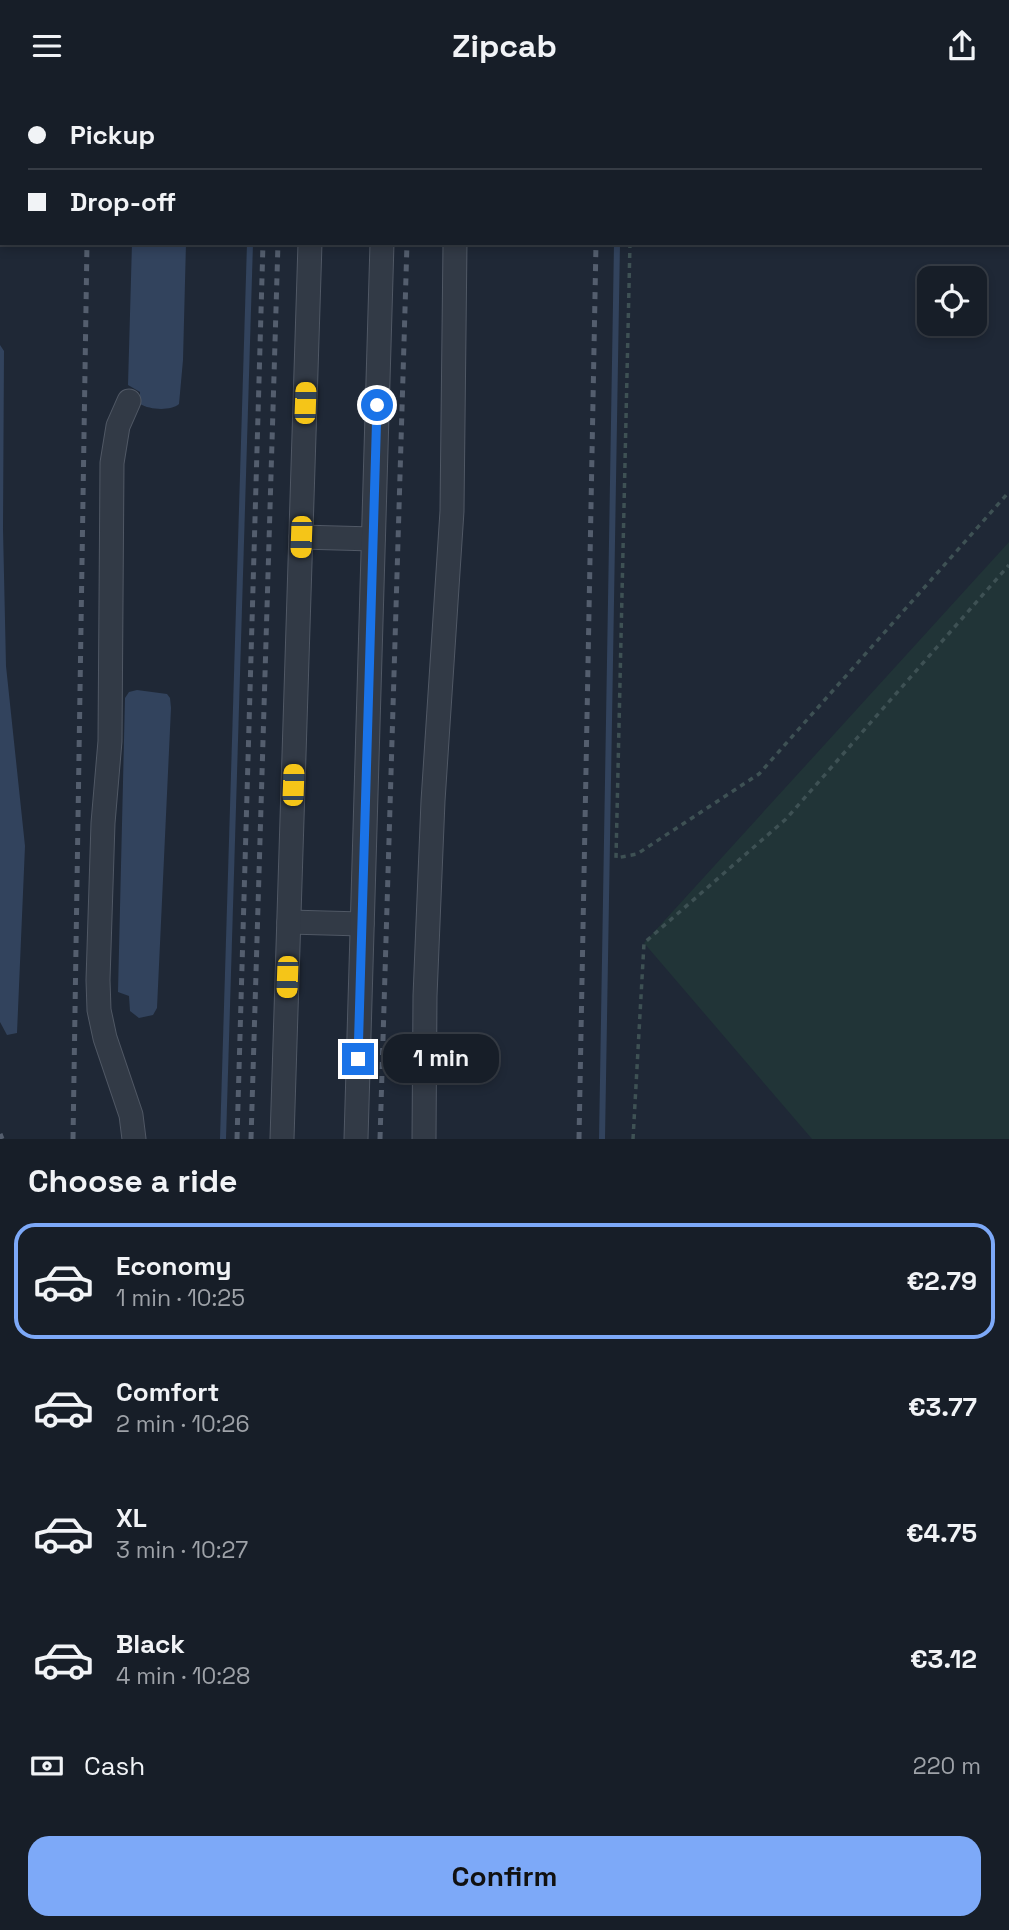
<!DOCTYPE html>
<html lang="en">
<head>
<meta charset="utf-8">
<style>
	body { margin:0; font-family:"Space Grotesk",sans-serif; background:#202730; color:#f1f3f6; height:100vh; display:flex; flex-direction:column; font-size:26px; white-space:nowrap }
	* { box-sizing:border-box; margin:0 }
	p { font-size:23px; color:#9ea2a8 }
	.icon { flex:none; width:38px; height:38px; fill:none; stroke:currentColor; stroke-width:2; stroke-linecap:round; stroke-linejoin:round }
	.map { position:relative; height:1048px; overflow:hidden }
	.side { display:flex; flex-direction:column; background:#171e28; flex:1 }
	.side>* { flex:none }
	.banner { position:absolute; left:0px; top:0px; width:1010px; height:154px; box-shadow:0 4px 10px #0003,0 0 0 2px #363c45; display:grid; align-content:center; height:154px; padding:0 28px; background:#171e28 }
	.tools { position:absolute; left:917px; top:175px; display:grid; gap:14px }
	.tools a { display:grid; place-items:center; width:70px; height:70px; border-radius:14px; background:#171e28; box-shadow:0 4px 10px #0003,0 0 0 2px #363c45; font-size:35px }
	.end { position:absolute; width:32px; height:32px; margin:-16px; border:9px solid #1a73e8; background:#fff; box-shadow:0 0 0 4px #fff }
	.from { border-radius:50% }
	.bubble { position:absolute; height:49px; border-radius:21px; background:#171e28; box-shadow:0 4px 10px #0003,0 0 0 2px #363c45; font-size:23px; font-weight:800; line-height:49px; text-align:center }
	.car { position:absolute; width:21px; height:42px; margin:-21px -10px; border-radius:9px; box-shadow:0 0 5px 2px #0007; background:linear-gradient(#f5c518 24%,#345 0 40%,#f5c518 0 76%,#345 0 86%,#f5c518 0) }
	.banner b { display:flex; align-items:center; gap:24px; height:66px; font-size:26px }
	.banner b+b { border-top:2px solid #363c45 }
	.banner i { width:18px; height:18px; background:#f1f3f6 }
	ul { padding:0; list-style:none }
	li { display:flex; align-items:center; gap:21px; height:116px; margin:0 14px 10px; padding:0 14px; border:4px solid transparent; border-radius:21px }
	li div { flex:1 }
	li b { display:block; font-size:26px }
	li em { font-style:normal; font-weight:800 }
	li.active { border-color:#7da9f8 }
	li>.icon { width:63px; height:63px; stroke-width:1.5 }
	h2 { padding:0 28px; font-size:32px; line-height:84px }
	.pay { display:flex; align-items:center; gap:18px; height:77px; padding:0 28px; font-size:26px }
	.pay p { margin-inline-start:auto }
	.primary-button { display:flex; gap:14px; margin-top:auto; padding:14px 28px }
	.primary-button a { flex:1; height:80px; border-radius:21px; background:#7da9f8; color:#111; font-size:28px; font-weight:800; line-height:80px; text-align:center }
	header { display:flex; justify-content:space-between; align-items:center; height:91px; padding:0 28px; background:#171e28; font-size:32px; font-weight:800 }
	.map>svg:first-child { display:block }
	.green { fill:#213437 }
	.water { fill:#32435d }
	.lines { fill:none; stroke-linecap:round; stroke-linejoin:round }
	.stream { stroke:#32435d; stroke-width:6 }
	.minor-casing { stroke:#505865; stroke-width:25 }
	.path { stroke:#3e5154; stroke-width:3.5; stroke-dasharray:5 5; stroke-linecap:butt }
	.minor { stroke:#323a46; stroke-width:23 }
	.rail { stroke:#545e6e; stroke-width:5; stroke-dasharray:7 7; stroke-linecap:butt }
	.route { stroke:#1a73e8; stroke-width:9 }
</style>
</head>
<body>
<header><svg class="icon" aria-label="menu" viewBox="0 0 24 24"><path d="M4 6h16M4 12h16M4 18h16"/></svg>Zipcab<svg class="icon" aria-label="share" viewBox="0 0 24 24"><path d="M12 15V3M7 8l5-5 5 5M5 13v7h14v-7"/></svg></header>
<div class="map">
<svg width="1009" height="1048" viewBox="0 0 1009 1048">
	<rect width="100%" height="100%" fill="#1f2836"/>
	<polygon class="green" points="1009,451 1009,1048 812,1048 644,852"/>
	<g class="water">
		<path d="M132 152H186L183 269 179 313C171 320 150 319 140 313V301L128 294Z"/>
		<polygon points="247,152 253,152 226,1048 220,1048"/>
		<polygon points="0,254 4,260 3,438 6,575 25,755 17,942 7,944 0,931"/>
		<polygon points="137,599 167,603 170,607 171,617 157,917 153,924 139,927 130,920 129,905 118,901 125,607 129,601"/>
	</g>
	<g class="lines">
		<g class="stream">
			<polyline points="619,2 619,0"/>
			<polyline points="602,1048 617,152"/>
		</g>
		<g class="minor-casing">
			<g id="minor">
				<polyline points="315,2 315,0"/>
				<polyline points="386,2 386,0"/>
				<polyline points="485,2 486,0"/>
				<polyline points="129,310 118,335 112,372 110,650 103,732 98,889 99,919 105,947 131,1024 134,1048"/>
				<polyline points="301,446 373,448"/>
				<polyline points="289,831 362,833"/>
				<polyline points="282,1048 310,152"/>
				<polyline points="356,1048 382,152"/>
				<polyline points="424,1048 425,905 433,710 452,420 455,152"/>
			</g>
		</g>
		<g class="path">
			<polyline points="633,2 633,0"/>
			<polyline points="630,152 616,767 637,763 759,683 1009,401"/>
			<polyline points="633,1048 644,852 786,728 1009,474"/>
		</g>
		<use href="#minor" class="minor"/>
		<g class="rail">
			<polyline points="589,0 590,2"/>
			<polyline points="92,2 92,0"/>
			<polyline points="269,2 269,0"/>
			<polyline points="283,2 283,0"/>
			<polyline points="412,2 412,0"/>
			<polyline points="0,1043 2,1048"/>
			<polyline points="73,1048 87,152"/>
			<polyline points="237,1048 263,152"/>
			<polyline points="251,1048 278,152"/>
			<polyline points="380,1048 407,152"/>
			<polyline points="579,1048 596,152"/>
		</g>
	</g>
	<g class="lines">
		<polyline class="route" points="358,968 377,314"/>
	</g>
</svg>
<div class="tools">
<a><svg class="icon" aria-label="locate" viewBox="0 0 24 24"><circle cx="12" cy="12" r="6"/><path d="M12 2v4M12 18v4M2 12h4M18 12h4"/></svg></a>
</div>
<i class="end from" style="left:377px;top:314px"></i>
<i class="end" style="left:358px;top:968px"></i>
<div class="bubble" style="left:383px;top:943px;width:116px">1 min</div>
<i class="car" style="left:305px;top:312px;rotate:2deg"></i>
<i class="car" style="left:301px;top:446px;rotate:182deg"></i>
<i class="car" style="left:293px;top:694px;rotate:2deg"></i>
<i class="car" style="left:287px;top:886px;rotate:182deg"></i>
<div class="banner">
<b><i class="from"></i>Pickup</b>
<b><i></i>Drop-off</b>
</div>
</div>
<section class="side">
<h2>Choose a ride</h2>
<ul>
<li class="active"><svg class="icon" aria-label="car" viewBox="0 0 24 24"><path d="M5 17H2v-5l4-1 3-4h7l3 4 3 1v5h-3M9 17h6M6 11h13"/><circle cx="7" cy="17" r="2"/><circle cx="17" cy="17" r="2"/></svg><div><b>Economy</b><p>1 min · 10:25</p></div><em>€2.79</em></li>
<li><svg class="icon" aria-label="car" viewBox="0 0 24 24"><path d="M5 17H2v-5l4-1 3-4h7l3 4 3 1v5h-3M9 17h6M6 11h13"/><circle cx="7" cy="17" r="2"/><circle cx="17" cy="17" r="2"/></svg><div><b>Comfort</b><p>2 min · 10:26</p></div><em>€3.77</em></li>
<li><svg class="icon" aria-label="car" viewBox="0 0 24 24"><path d="M5 17H2v-5l4-1 3-4h7l3 4 3 1v5h-3M9 17h6M6 11h13"/><circle cx="7" cy="17" r="2"/><circle cx="17" cy="17" r="2"/></svg><div><b>XL</b><p>3 min · 10:27</p></div><em>€4.75</em></li>
<li><svg class="icon" aria-label="car" viewBox="0 0 24 24"><path d="M5 17H2v-5l4-1 3-4h7l3 4 3 1v5h-3M9 17h6M6 11h13"/><circle cx="7" cy="17" r="2"/><circle cx="17" cy="17" r="2"/></svg><div><b>Black</b><p>4 min · 10:28</p></div><em>€3.12</em></li>
</ul>
<div class="pay"><svg class="icon" aria-label="cash" viewBox="0 0 24 24"><path d="M3 7h18v10H3z"/><circle cx="12" cy="12" r="2"/></svg>Cash<p>220 m</p></div>
<div class="primary-button"><a>Confirm</a></div>
</section>
</body>
</html>
